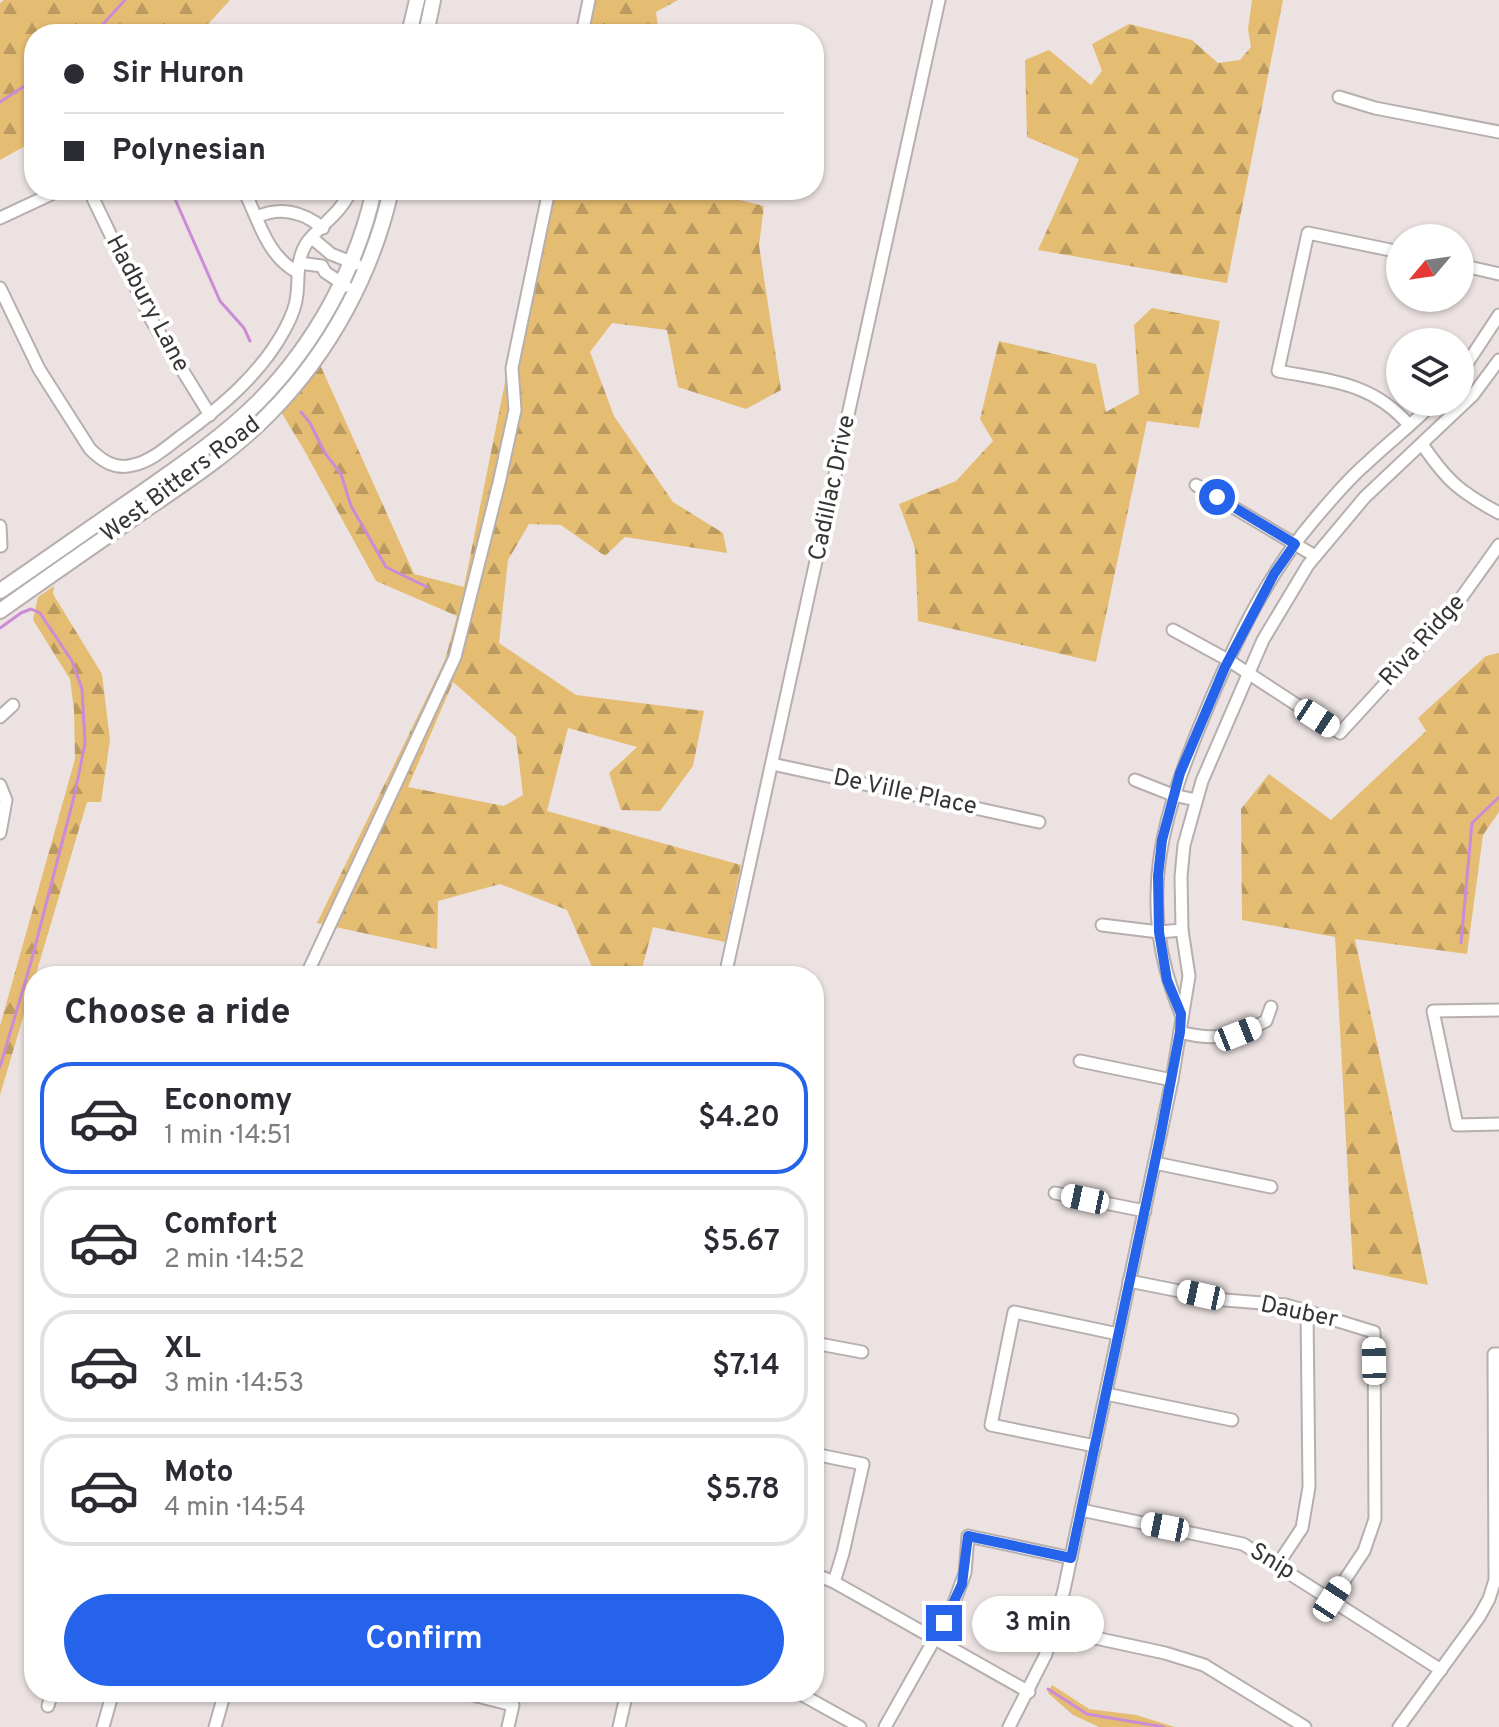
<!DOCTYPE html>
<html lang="en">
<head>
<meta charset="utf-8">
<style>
	body { margin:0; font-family:Overpass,sans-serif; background:#f2f2f3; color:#2b2b33; height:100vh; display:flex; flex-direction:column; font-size:30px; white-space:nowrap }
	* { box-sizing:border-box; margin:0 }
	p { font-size:26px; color:#7c7c81 }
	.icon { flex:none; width:44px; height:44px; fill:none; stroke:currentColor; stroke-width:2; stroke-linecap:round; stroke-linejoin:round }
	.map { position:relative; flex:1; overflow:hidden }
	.sheet { position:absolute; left:24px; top:966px; width:800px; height:736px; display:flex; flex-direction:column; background:#fff; border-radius:32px; box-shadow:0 2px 6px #0004 }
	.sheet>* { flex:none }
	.guide { position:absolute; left:24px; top:24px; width:800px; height:176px; border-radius:32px; box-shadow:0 2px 6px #0004; display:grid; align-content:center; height:176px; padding:0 40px; background:#fff }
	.needle { width:52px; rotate:241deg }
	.tools { position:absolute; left:1386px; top:224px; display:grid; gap:16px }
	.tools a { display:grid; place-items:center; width:88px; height:88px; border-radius:50%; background:#fff; box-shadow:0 2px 6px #0004; font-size:40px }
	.end { position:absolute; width:36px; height:36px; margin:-18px; border:10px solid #2563eb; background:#fff; box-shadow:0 0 0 4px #fff }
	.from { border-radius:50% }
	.bubble { position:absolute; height:56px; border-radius:28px; background:#fff; box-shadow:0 2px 6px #0004; font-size:26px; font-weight:600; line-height:56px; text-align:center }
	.car { position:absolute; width:24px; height:48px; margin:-24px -12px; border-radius:10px; box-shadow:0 0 6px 2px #0007; background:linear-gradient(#fff 24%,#345 0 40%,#fff 0 76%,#345 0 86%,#fff 0) }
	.guide b { display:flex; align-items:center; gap:28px; height:76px; font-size:30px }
	.guide b+b { border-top:2px solid #e1e1e2 }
	.guide i { width:20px; height:20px; background:#2b2b33 }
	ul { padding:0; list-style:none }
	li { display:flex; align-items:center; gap:24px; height:112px; margin:0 16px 12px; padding:0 24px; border:4px solid #e1e1e2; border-radius:32px }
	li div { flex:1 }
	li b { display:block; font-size:30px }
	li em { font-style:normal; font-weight:600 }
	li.on { border-color:#2563eb }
	li>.icon { width:72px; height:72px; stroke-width:1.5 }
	h2 { padding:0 40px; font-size:36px; line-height:96px }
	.button { display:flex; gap:16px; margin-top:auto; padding:16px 40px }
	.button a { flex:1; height:92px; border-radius:48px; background:#2563eb; color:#fff; font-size:32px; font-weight:600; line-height:92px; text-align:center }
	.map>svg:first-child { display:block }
	.grass { fill:#e5bd72 }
	.forest { fill:url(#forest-firs); fill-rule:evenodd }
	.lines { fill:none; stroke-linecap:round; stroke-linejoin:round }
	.stream { stroke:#cc8bd7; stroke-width:3 }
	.minor-casing { stroke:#b7aeae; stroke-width:15 }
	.major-casing { stroke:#b7aeae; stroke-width:18 }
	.minor { stroke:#fff; stroke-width:11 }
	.major { stroke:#fff; stroke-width:14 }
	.route { stroke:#2563eb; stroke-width:10 }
	.labels { text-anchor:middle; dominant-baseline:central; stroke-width:8; stroke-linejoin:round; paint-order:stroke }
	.street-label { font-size:24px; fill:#373434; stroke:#fff }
</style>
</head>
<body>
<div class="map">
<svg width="1499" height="1727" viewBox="0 0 1499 1727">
	<defs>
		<pattern id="forest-firs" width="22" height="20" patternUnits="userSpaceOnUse" patternTransform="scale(2)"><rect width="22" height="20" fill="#e5bd72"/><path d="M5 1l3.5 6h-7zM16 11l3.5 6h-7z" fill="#ba9a5e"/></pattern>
	</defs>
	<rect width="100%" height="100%" fill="#ebe2e1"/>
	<polygon class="grass" points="1052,1685 1089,1709 1136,1715 1175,1727 1099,1727 1073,1715 1048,1693"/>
	<g class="forest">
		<polygon points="4,0 230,0 199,34 34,34 34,141 0,160 0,3"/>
		<polygon points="582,0 678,0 656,12 659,34 575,34"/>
		<polygon points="1252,0 1283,0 1227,283 1038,250 1079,159 1027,137 1025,60 1049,50 1091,85 1102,71 1092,44 1129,24 1192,40 1218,63 1240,60 1251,47 1248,29"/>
		<path d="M527 190H699L764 206 759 245 781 390 746 409 678 387 667 330 612 323 590 352 614 416 673 502 723 533 727 553 625 537 605 556 561 525 529 524 508 560 499 643 576 695 704 711 693 766 660 811 621 810 609 773 637 747 568 728 547 811 741 865 725 942 653 927 640 976H596L567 910 500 884 438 901 437 949 317 923 445 660 457 616 376 581 303 448 281 412 293 398 318 360 414 574 464 587 543 193ZM453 682 516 737 523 795 504 806 408 787Z"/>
		<polygon points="1152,308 1220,321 1199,428 1147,421 1096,662 918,621 915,548 899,504 956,481 993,441 980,419 999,341 1096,364 1106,412 1139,394 1134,325"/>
		<polygon points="54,586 53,594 102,674 110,740 101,802 87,802 0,1095 0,1026 75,759 74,710 70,679 33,620 38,597"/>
		<polygon points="1499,653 1499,812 1483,835 1467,954 1355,939 1428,1285 1353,1269 1335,937 1242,920 1241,809 1269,774 1331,820 1426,731 1418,718 1486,656"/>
	</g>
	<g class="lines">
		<g class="stream">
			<polyline points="94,34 125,0"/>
			<polyline points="0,102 34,80"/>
			<polyline points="171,190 220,301 244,328 250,341"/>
			<polyline points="301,412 310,423 325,453 341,474 351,506 386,567 427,587"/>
			<polyline points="0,628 21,613 31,609 40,613 72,661 82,689 85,743 75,793 31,962 0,1067"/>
			<polyline points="1461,943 1472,823 1499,797"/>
			<polyline points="1048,1689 1087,1714 1164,1727"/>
		</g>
		<g class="minor-casing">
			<g id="minor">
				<polyline points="582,34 589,0"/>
				<polyline points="1339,97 1375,108 1499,132"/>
				<polyline points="89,190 152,321 210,415"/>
				<path d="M244 190C258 219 267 256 297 272"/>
				<path d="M257 217C280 206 303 212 323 228"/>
				<polyline points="0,218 60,190"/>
				<polyline points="312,238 331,254 356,264"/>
				<path d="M1400 252 1308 233 1278 371C1330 381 1372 382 1409 425"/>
				<polyline points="299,263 322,266 325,272 346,286"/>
				<polyline points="1460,265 1499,274"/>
				<path d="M0 288 39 369 90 449C102 461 115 470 133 465 150 462 167 447 180 437 221 407 261 374 285 329 291 318 296 306 297 294 299 275 296 258 308 241 323 223 341 213 351 190"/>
				<polyline points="1460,374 1499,315"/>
				<path d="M1422 444C1447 481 1460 492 1499 513"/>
				<polyline points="1196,485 1315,556"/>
				<polyline points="0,526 1,546"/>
				<polyline points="1173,630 1228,660 1340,733 1451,612 1499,545"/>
				<polyline points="0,717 13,705"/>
				<polyline points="772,764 1039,822"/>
				<polyline points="1135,780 1173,795 1196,800"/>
				<polyline points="0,785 6,800 0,833"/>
				<polyline points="1102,925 1159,932 1182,930"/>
				<polyline points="306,976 455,657 499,483 515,410 512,368 549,190"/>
				<polyline points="725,976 939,0"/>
				<polyline points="1499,1010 1433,1011 1457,1125 1499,1124"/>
				<path d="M1181 1014C1132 898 1165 808 1211 699 1238 636 1269 573 1313 521 1330 501 1347 480 1367 463 1389 442 1413 424 1434 402"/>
				<path d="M1180 1032C1212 1041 1237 1037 1266 1021L1271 1007"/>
				<polyline points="1080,1061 1172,1080"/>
				<polyline points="1155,1163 1271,1187"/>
				<polyline points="1055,1193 1145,1211"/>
				<polyline points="1129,1281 1225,1300 1286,1305 1374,1332 1375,1519 1364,1551 1332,1599"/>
				<polyline points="814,1343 862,1352"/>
				<polyline points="1106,1394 1232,1420"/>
				<polyline points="1095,1446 991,1425 1014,1312 1118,1334"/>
				<polyline points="814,1454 863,1464 843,1553 834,1582"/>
				<polyline points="1081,1510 1243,1544 1441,1670"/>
				<polyline points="1278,1564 1302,1528 1309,1487 1307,1311"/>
				<polyline points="814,1574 834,1582 1029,1692"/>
				<polyline points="1054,1629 1165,1653 1204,1665 1305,1727"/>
				<polyline points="461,1692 513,1705 508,1727"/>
				<polyline points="797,1692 860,1727"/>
				<polyline points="48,1706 52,1692"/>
				<polyline points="103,1727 113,1692"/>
				<polyline points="215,1727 225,1692"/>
				<polyline points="619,1727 627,1692"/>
				<polyline points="885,1727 952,1608 965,1573 968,1536 1071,1558"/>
				<polyline points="1009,1727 1046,1654 1064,1590 1172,1080 1189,976 1182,930 1181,877 1184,845 1202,781 1263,640 1308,565 1365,497 1473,395 1499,360"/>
				<polyline points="1399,1727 1479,1617 1489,1599 1495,1580 1494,1354 1499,1354"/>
			</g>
		</g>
		<g class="major-casing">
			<g id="major">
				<polyline points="409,34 417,0"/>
				<polyline points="426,34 433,0"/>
				<path d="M0 591C47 559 93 526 140 494 181 465 223 437 259 401 315 344 357 268 374 190"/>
				<path d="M0 611C48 577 97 543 145 510 189 480 233 451 270 413 330 352 373 272 391 190"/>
			</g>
		</g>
		<use href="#minor" class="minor"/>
		<use href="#major" class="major"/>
	</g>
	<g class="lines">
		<polyline class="route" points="944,1623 962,1584 968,1536 1071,1558 1160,1138 1180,1032 1181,1014 1167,980 1159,932 1158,876 1162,840 1180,773 1225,667 1274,574 1295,544 1217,497"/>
	</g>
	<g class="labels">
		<g class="street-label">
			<text transform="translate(147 304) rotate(62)">Hadbury Lane</text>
			<text transform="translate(181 480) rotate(-37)">West Bitters Road</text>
			<text transform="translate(833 488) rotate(-78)">Cadillac Drive</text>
			<text transform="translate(1423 641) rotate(-48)">Riva Ridge</text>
			<text transform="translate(905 793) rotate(12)">De Ville Place</text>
			<text transform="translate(1299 1313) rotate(12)">Dauber</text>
			<text transform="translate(1272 1562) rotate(31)">Snip</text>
		</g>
	</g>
</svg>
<div class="tools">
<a><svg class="needle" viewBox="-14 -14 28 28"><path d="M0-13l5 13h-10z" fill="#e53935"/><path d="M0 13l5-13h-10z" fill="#7c7c81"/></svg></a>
<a><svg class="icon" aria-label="layers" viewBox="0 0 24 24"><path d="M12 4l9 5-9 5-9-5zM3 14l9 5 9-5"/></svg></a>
</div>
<i class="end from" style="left:1217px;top:497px"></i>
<i class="end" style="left:944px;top:1623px"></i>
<div class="bubble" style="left:972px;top:1596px;width:132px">3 min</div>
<i class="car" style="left:1317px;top:718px;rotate:123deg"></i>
<i class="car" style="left:1238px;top:1034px;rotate:68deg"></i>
<i class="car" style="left:1085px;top:1199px;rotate:282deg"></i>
<i class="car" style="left:1201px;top:1295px;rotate:282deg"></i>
<i class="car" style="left:1374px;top:1361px;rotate:359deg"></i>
<i class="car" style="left:1165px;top:1527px;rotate:281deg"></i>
<i class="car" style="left:1332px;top:1599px;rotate:33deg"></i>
<div class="guide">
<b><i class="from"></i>Sir Huron</b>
<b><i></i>Polynesian</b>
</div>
<section class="sheet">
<h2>Choose a ride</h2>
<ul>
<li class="on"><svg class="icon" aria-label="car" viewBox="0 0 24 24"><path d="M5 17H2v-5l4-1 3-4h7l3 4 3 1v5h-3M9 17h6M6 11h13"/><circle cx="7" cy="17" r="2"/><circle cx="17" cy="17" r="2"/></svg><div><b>Economy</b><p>1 min · 14:51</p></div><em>$4.20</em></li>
<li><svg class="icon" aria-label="car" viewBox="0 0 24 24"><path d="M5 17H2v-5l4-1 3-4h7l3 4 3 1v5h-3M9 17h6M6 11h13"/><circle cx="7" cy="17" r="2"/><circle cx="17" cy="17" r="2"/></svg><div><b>Comfort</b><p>2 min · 14:52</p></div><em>$5.67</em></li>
<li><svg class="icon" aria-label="car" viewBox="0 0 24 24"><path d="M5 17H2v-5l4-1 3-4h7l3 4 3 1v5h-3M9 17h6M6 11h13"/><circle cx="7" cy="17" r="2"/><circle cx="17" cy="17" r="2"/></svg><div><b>XL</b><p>3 min · 14:53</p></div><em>$7.14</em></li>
<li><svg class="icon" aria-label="car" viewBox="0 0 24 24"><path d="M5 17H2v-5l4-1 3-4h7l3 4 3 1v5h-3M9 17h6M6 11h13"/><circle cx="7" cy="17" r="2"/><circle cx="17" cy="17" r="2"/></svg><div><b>Moto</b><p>4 min · 14:54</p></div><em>$5.78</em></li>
</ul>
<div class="button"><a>Confirm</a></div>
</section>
</div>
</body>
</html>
